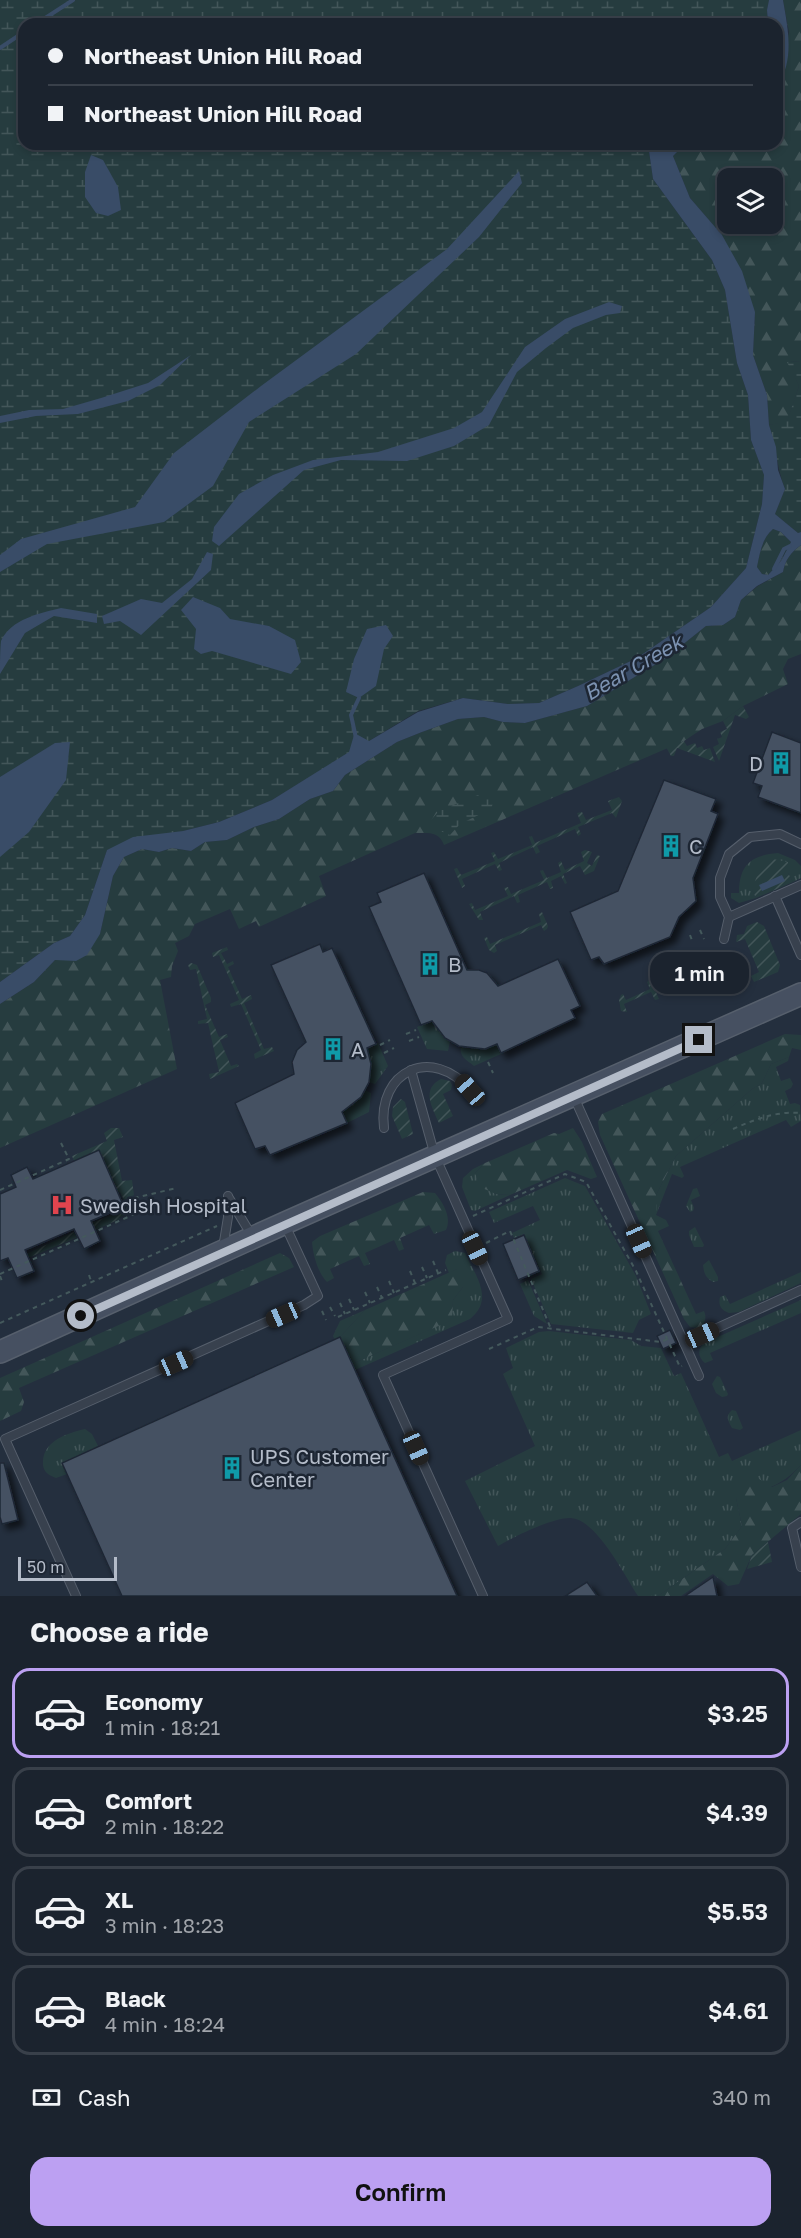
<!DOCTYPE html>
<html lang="en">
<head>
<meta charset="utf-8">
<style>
	body { margin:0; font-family:"Golos Text",sans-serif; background:#242b36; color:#f1f3f6; height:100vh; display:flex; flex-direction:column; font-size:22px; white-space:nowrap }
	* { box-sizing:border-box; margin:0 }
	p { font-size:20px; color:#a0a4aa }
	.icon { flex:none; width:33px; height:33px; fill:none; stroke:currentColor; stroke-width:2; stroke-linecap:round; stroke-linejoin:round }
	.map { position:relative; height:1596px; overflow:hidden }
	.sheet { display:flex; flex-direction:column; background:#1b232e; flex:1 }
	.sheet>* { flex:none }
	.hud { position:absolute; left:18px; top:18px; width:765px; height:132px; border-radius:18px; box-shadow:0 3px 9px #0003,0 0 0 2px #39404a; display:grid; align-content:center; height:132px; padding:0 30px; background:#1b232e }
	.controls { position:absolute; left:717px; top:168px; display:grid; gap:12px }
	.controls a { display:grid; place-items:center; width:66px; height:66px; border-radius:12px; background:#1b232e; box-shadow:0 3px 9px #0003,0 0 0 2px #39404a; font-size:30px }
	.scale { position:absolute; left:18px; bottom:15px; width:99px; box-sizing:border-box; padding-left:6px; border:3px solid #b4bcc9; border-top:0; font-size:16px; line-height:21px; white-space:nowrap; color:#b4bcc9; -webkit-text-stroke:4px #1d2633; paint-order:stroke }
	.end { position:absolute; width:27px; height:27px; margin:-14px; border:8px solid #b4bcc9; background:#111; box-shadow:0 0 0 3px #111 }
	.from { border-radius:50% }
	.bubble { position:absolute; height:42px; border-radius:18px; background:#1b232e; box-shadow:0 3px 9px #0003,0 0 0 2px #39404a; font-size:20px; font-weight:600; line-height:42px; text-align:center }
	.car { position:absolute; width:18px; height:36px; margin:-18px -9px; border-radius:8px; box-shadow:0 0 4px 2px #0007; background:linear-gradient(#222 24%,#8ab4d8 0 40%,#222 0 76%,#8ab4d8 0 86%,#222 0) }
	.hud b { display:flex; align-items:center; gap:21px; height:57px; font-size:22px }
	.hud b+b { border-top:2px solid #39404a }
	.hud i { width:15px; height:15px; background:#f1f3f6 }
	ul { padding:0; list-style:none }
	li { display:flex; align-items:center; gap:18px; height:90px; margin:0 12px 9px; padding:0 18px; border:3px solid #39404a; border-radius:18px }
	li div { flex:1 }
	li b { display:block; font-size:22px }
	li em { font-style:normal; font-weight:600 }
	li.selected { border-color:#bca0f2 }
	li>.icon { width:54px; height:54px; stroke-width:1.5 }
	h2 { padding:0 30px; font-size:27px; line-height:72px }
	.pay { display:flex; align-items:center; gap:15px; height:66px; padding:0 30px; font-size:22px }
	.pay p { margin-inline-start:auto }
	.action { display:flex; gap:12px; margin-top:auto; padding:12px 30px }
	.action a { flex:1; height:69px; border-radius:18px; background:#bca0f2; color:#111; font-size:24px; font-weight:600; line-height:69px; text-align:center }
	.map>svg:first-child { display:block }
	.grass { fill:url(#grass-tufts) }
	.forest { fill:url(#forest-firs); fill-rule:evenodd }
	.wetland { fill:url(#wetland-marsh) }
	.garden { fill:url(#garden-furrows) }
	.water { fill:#394c67; fill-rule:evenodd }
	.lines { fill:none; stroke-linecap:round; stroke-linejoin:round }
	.stream { stroke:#394c67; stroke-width:4 }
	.building { fill:#455162; stroke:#1f2835; stroke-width:1.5; filter:url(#shadow) }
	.service-casing { stroke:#565f6c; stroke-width:10 }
	.secondary-casing { stroke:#565f6c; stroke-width:24 }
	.path { stroke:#44595c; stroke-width:2; stroke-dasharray:4.5 4.5; stroke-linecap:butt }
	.service { stroke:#38414e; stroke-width:8 }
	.secondary { stroke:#465061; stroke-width:21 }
	.route { stroke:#b4bcc9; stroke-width:8 }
	.labels { text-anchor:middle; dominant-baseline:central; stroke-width:5; stroke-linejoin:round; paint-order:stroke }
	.poi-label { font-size:20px; fill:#b4bcc9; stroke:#1d2633; text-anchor:start }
	.water-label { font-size:21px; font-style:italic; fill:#7c92b1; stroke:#1d2633 }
</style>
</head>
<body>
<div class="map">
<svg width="801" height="1596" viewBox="0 0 801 1596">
	<defs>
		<pattern id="grass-tufts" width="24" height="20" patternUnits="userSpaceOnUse" patternTransform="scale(1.5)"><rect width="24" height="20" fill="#263c3f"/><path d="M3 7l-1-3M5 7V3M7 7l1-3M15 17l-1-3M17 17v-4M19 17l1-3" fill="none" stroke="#435659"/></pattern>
		<pattern id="forest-firs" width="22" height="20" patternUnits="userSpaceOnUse" patternTransform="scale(1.5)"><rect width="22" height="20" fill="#263c3f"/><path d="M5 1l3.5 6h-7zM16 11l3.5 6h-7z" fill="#435659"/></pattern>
		<pattern id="wetland-marsh" width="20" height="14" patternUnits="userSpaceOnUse" patternTransform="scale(1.5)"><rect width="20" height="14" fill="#263c3f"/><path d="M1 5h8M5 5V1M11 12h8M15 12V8" fill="none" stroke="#435659"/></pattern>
		<pattern id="garden-furrows" width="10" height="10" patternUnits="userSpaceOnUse" patternTransform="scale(1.5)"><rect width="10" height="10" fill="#263c3f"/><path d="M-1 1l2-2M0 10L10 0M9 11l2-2" fill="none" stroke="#435659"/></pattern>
		<filter id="shadow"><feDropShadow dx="5.5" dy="5.5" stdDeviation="3" flood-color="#0009"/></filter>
	</defs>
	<rect width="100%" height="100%" fill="#242f3e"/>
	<g class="grass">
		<path d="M778 853 795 860 801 866V878L793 882 788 873 752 890 756 898 739 903 731 898V893H739C739 865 751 855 778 853Z"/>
		<polygon points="432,1021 450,1041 448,1051 427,1049 417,1027"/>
		<polygon points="378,1043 388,1066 375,1084 369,1082 371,1064 367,1048"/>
		<path d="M497 1044 501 1054 474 1066C467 1060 459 1057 461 1047L485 1049Z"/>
		<polygon points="789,1057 788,1061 776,1067 781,1081 790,1078 793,1084 791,1088 785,1091 790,1104 795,1103 800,1105 801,1121 791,1127 786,1120 680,1167 684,1176 682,1178 672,1174 656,1215 656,1195 676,1156 752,1089 762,1083 771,1064"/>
		<polygon points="364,1090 371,1093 369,1112 347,1123 342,1112 361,1097"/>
		<polygon points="485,1163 475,1173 495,1194 510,1195 475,1211 471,1210 462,1187 463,1178 473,1169"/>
		<polygon points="565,1178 585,1186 636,1276 651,1314 639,1320 633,1333 551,1324 531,1279 542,1274 524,1234 514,1238 512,1233 540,1220 533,1206 494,1223 489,1212"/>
		<polygon points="697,1188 700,1196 691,1200 694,1208 693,1211 690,1212 686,1206 693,1189"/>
		<polygon points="695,1227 704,1245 703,1247 694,1247 689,1235 689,1231"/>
		<path d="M455 1251 465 1253C475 1275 495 1299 470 1319L355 1370 352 1364 451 1320 453 1300 463 1287 457 1269 449 1273 445 1263 447 1255Z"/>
		<path d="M709 1260 718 1277V1281L713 1282C706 1278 704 1274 703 1265Z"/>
		<path d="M801 1272V1283L739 1312 729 1313C721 1310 718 1305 720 1297L725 1295 730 1304Z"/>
		<polygon points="528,1280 547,1324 534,1316 520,1284"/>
		<path d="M801 1300V1313L710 1353 713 1360 705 1363C698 1357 697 1350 704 1343Z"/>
		<polygon points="365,1310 340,1337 335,1340 333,1336 340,1321"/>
		<path d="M549 1331 631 1340 641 1346 661 1348 674 1376 681 1373 719 1457 728 1453 732 1461 801 1430V1465C779 1488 766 1489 736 1498L742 1526 725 1549 658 1596H638C625 1576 596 1519 571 1518 554 1517 513 1537 498 1546L465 1481 535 1446 503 1374 513 1368 506 1348 539 1332Z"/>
		<polygon points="717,1376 720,1377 728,1394 727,1396 722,1397 716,1393 712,1384"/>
		<path d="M732 1410 736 1411 743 1428 740 1430 732 1428C728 1421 725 1416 732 1410Z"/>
		<path d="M85 1429 92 1434 98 1446 62 1463 67 1474 56 1478C48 1475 42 1471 43 1461 44 1441 67 1433 85 1429Z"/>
	</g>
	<g class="forest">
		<path d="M783 0H801V361L788 362 799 386 787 422 769 425 767 395 753 355 755 312 722 235 690 198 673 156 682 147 696 144H777V86L789 32ZM728 178H772V224H728Z"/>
		<path d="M773 529 781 532 791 542 781 561 768 575 762 574 757 567C760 553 762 538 773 529Z"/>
		<path d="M801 545V654L788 659 783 669 788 684 743 706 723 721 702 729 684 741 444 845C439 831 429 833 415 833L319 876 326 896 259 927 256 921 239 929 230 909 195 924 189 936 175 943 178 951 172 966 171 977 160 980 177 1069 0 1148V1004L34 982 55 960H76L100 934 113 876 124 857 142 849 159 852 172 848 191 851 205 842 227 840 254 827 279 819 310 799 333 791 345 775 397 742 422 732 458 719 484 717 503 722 525 723 587 706 666 658 706 626 723 625 735 617 741 600 758 586 783 572C785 560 791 552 801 545Z"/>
		<path d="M785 1034 801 1035V1050L792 1048 789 1057 771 1064 762 1083 752 1089 676 1156 656 1195V1215L666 1220 669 1226 658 1231 696 1314 704 1311C707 1318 705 1322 700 1328L690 1327 684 1319 600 1135 598 1122 602 1114Z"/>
		<polygon points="573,1128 582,1142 597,1177 591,1179 567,1170 510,1195 496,1194 480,1187 475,1173 485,1163 554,1133 559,1134"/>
		<path d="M423 1192 435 1193C443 1203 452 1217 446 1230L434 1234 429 1225 400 1238 404 1249 399 1251 394 1240 365 1253 370 1264 364 1266 359 1256 330 1269 334 1278 327 1282C318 1273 313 1255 312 1242L320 1236Z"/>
		<polygon points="280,1253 289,1258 294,1267 19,1388 24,1402 21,1411 0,1421 0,1378"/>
		<polygon points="457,1269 463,1270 463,1287 453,1300 452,1320 352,1364 340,1337 365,1310"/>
		<polygon points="801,1465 801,1514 752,1555 739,1584 728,1586 713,1574 681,1596 658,1596 725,1549 742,1526 736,1498 742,1487 759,1479 772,1487 787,1480"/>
	</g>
	<g class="wetland">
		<polygon points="0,0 769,0 767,10 768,24 24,24 24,144 648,144 653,179 712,260 725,290 737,363 748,395 751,440 764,475 762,504 746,568 711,607 637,658 578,686 539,703 508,704 463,698 418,711 272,800 219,822 107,850 85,915 70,936 54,943 0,982"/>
		<path d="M801 361V532L798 533 775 514 785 489C777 468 776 446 769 425L787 421 799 386 787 362Z"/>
		<polygon points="478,795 488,796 493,803 491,809 460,824 450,835 438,830 430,821 439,811"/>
	</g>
	<g class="garden">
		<polygon points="743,706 749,717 746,719 735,715 719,761 713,747 719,744 717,739 722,737 720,732 727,729 723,721"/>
		<polygon points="684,741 687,746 695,743 697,748 702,746 704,750 710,748 715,762 677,748 674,756 671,756 666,747"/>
		<polygon points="619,797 622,801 616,818 612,813 578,827 581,834 578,836 575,829 537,846 540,852 536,854 533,847 499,863 502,870 499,871 495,864 462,879 465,886 462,888 454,869 457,868 461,875 495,861 491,853 494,852 498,859 532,845 529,837 532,836 535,843 581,823 577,813 582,812 586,820 612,810 608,801"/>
		<polygon points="585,850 592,852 587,863 592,866 597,855 600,856 594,871 585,875 580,866 563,874 567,883 565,884 561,876 551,881 553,888 550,889 547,882 518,895 520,902 517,903 514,896 480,912 483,920 479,920 469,904 472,903 475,910 508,896 504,888 508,887 511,894 544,880 540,871 543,870 547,878 561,872 558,863 561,861 565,870 584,861 581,852"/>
		<polygon points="773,859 788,862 788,873 793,882 756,898 752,890 761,864"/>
		<polygon points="542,912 548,926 547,929 544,931 541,925 495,945 497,951 494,953 489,950 484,938 487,937 490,944 541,922 539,914"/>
		<polygon points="757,922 764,926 780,965 778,972 754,982 751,976 759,972 745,939 736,942 737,935 744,934 747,926"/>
		<polygon points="227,947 228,950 221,953 227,964 233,961 234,964 228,967 242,999 251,995 252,999 244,1003 264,1049 272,1047 274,1051 255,1059 254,1054 261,1050 241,1004 231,1007 230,1004 239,1000 219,955 213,957 212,953"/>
		<polygon points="722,950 730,967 728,969 723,960 691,974 695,983 692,984 687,976 655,990 659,999 655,1000 651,992 624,1004 627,1012 621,1011 619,1000 621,995 623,994 626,1000 650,989 647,982 650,980 654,987 689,972 686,965 690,963 694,970 719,958 717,952"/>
		<polygon points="191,963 197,965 211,998 211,1002 205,1005 219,1037 227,1034 228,1037 220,1040 231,1066 237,1064 239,1066 210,1079 209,1074 219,1072 208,1023 198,1024 198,1021 207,1019 196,969 190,970 188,965"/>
		<path d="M441 1079 450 1081 452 1085 451 1090 443 1094 453 1116 439 1123C432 1107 421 1089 441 1079Z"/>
		<polygon points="401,1099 405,1102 413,1134 402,1139 392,1116 393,1107"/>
		<polygon points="111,1128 119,1128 123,1137 114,1140 122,1181 132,1180 134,1195 124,1200 120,1192 118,1193 74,1161 72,1156 107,1141 104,1133"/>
		<polygon points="133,1201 135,1212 120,1217 120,1219 95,1230 92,1223 126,1209 125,1204"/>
		<polygon points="76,1231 78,1237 28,1258 26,1254"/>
		<polygon points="768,1542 772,1562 747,1569 752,1555"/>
	</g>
	<g class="water">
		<path d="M769 0H783C788 29 795 61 777 86V24H768L767 10Z"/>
		<path d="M648 144H696L682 147 673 156 690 198 722 235 742 271 755 312 753 355 767 395 769 425 776 447 778 470 785 489 775 514 798 533 801 532V545C791 552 785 560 783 572L757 586 741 600 735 617 723 625 706 626 666 658 587 706 525 723 503 722 484 717 458 719 422 732 397 742 345 775 333 791 310 799 279 819 254 827 227 840 205 842 191 851 172 848 159 852 142 849 124 857 113 876 100 934 87 955 76 961 55 960 34 982 0 1004V982L54 943 70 936 85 915 107 850 133 837 183 831 219 822 272 800 349 752 354 735H358L369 741 418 712 463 698 508 704 539 703 578 686 637 658 711 607 746 568 762 504 764 475 751 440 748 395 737 363 725 290 712 260 653 179ZM773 529 781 532 791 542 781 561 768 575 762 574 757 567C760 553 762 538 773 529Z"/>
		<polygon points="91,155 103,160 118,187 121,210 108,216 96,213 85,197 85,172"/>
		<polygon points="519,171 522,183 479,237 356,354 249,422 213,486 164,522 47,544 0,572 0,555 21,539 135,507 174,453 261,386 447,249"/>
		<polygon points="609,302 622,306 620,313 606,315 573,328 546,348 517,372 489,425 454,446 407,461 341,460 304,470 219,546 212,541 214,527 239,494 273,475 313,460 378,452 454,428 482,412 525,347 565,319"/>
		<polygon points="191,355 160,385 128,401 78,414 36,416 0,423 0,416 29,410 63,409 101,398 148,383"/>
		<polygon points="207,552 213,554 211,570 141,635 120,621 104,624 102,616 141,599 162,603 192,579"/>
		<polygon points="193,597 220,608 230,619 269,626 295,640 301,662 291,674 212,651 201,654 194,649 196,629 181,610"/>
		<path d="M61 608 97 614V623L54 616 25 633 0 674C0 664 0 650 1 641 11 619 40 613 61 608Z"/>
		<polygon points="386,625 393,636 384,649 376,686 359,698 346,692 354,659 367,629"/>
		<polygon points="70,742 66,780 29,832 0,857 0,777 55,743"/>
		<polygon points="782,875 785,881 762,891 759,885"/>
	</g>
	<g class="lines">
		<g class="stream">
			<polyline points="36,24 73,0"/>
			<polyline points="0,48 24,32"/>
			<polyline points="774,569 784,549 790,546"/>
			<polyline points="356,738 351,715 359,698"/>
		</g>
	</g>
	<g class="building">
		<polygon points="772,732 801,743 801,813 758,797 762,786 753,783"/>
		<polygon points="664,780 716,799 711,811 718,814 693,878 696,901 679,917 670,937 604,964 599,957 591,960 570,912 618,891"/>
		<polygon points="424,873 467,970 479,970 487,973 498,986 558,959 580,1006 571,1010 575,1018 501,1053 497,1044 485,1049 459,1046 445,1038 432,1021 421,1025 369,907 381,902 377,893"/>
		<polygon points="320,944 323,952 332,948 376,1044 367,1048 371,1064 369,1082 361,1097 342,1112 347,1123 270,1155 265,1146 255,1149 235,1103 294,1074 292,1062 297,1050 306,1042 271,965"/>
		<polygon points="99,1150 124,1207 91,1221 100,1241 84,1249 74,1229 25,1250 34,1271 17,1278 8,1258 0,1261 0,1194 16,1187 11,1175 27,1167 33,1179"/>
		<polygon points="524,1235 539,1271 518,1280 503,1244"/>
		<polygon points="670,1330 676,1343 663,1349 657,1336"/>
		<polygon points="340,1337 457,1596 122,1596 62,1463"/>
		<polygon points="0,1463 4,1463 18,1520 2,1524 0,1517"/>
		<polygon points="713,1577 717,1596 685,1596"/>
		<polygon points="587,1582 597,1596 565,1596"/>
	</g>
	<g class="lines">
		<g class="service-casing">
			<g id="service">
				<polyline points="775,896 801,955"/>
				<polyline points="729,917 801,885"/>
				<polyline points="724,939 729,917 720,897 720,878 729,854 750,837 780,834 801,844"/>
				<polyline points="411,1070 435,1156 508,1319 383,1375 483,1596"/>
				<polyline points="574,1097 699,1376"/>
				<path d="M384 1128C377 1071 432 1045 470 1090"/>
				<polyline points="229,1198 252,1236"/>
				<polyline points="223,1248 228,1217 228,1196"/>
				<polyline points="684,1343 801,1290"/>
				<polyline points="801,1522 792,1528 801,1567"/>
				<polyline points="76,1596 5,1439 304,1305 318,1296 285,1225"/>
			</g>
		</g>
		<g class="secondary-casing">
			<polyline id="secondary" points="0,1352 285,1223 801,994"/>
		</g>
		<g class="path">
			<polyline points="700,930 704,939"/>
			<polyline points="690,935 693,943"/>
			<polyline points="406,1034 416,1030"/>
			<polyline points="409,1041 419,1037"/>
			<polyline points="380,1045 390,1040"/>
			<polyline points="384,1053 394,1048"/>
			<polyline points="488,1062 493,1073"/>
			<path d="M733 1129C756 1119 776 1111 801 1113"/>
			<polyline points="61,1143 69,1159"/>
			<polyline points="0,1190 69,1159 71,1163"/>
			<polyline points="134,1198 177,1188"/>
			<polyline points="473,1216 565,1174 586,1182 636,1271 680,1367 682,1366"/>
			<polyline points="486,1243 510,1231 551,1329"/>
			<polyline points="433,1261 438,1273"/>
			<polyline points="422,1267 427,1278"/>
			<polyline points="410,1271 415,1283"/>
			<polyline points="0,1274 137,1213 134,1198 122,1203"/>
			<polyline points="89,1275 91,1281"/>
			<polyline points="0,1276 3,1284"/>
			<polyline points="389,1281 394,1293"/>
			<polyline points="377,1287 382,1298"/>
			<polyline points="365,1292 370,1303"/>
			<polyline points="349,1299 354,1310"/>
			<polyline points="340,1303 345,1314"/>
			<polyline points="330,1307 335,1316"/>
			<polyline points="322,1311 326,1320"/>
			<polyline points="338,1317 446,1270"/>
			<polyline points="0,1323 217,1226"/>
			<polyline points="489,1349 538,1327 661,1342 672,1337"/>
		</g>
		<use href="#service" class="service"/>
		<use href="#secondary" class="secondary"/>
	</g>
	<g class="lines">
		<polyline class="route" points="81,1316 699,1040"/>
	</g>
	<defs>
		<g id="building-bare" transform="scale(1.8)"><path d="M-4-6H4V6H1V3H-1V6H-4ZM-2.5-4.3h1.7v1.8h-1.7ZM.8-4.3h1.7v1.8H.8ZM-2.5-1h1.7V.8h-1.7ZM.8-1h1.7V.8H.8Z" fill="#0f9aa8" stroke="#1d2633" stroke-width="2.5" paint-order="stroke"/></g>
		<g id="hospital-bare" transform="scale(1.8)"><path d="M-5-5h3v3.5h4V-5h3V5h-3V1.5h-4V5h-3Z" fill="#e0444e" stroke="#1d2633" stroke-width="2.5" paint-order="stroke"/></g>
	</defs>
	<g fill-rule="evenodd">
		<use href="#building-bare" x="781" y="763"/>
		<use href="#building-bare" x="671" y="846"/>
		<use href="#building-bare" x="430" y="964"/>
		<use href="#building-bare" x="333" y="1049"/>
		<use href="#hospital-bare" x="62" y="1205"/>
		<use href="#building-bare" x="232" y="1468"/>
	</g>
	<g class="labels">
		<g class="poi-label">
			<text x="763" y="763" text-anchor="end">D</text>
			<text x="689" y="846">C</text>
			<text x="448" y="964">B</text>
			<text x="351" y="1049">A</text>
			<text x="80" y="1205">Swedish Hospital</text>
			<text x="250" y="1456">UPS Customer<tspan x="250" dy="23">Center</tspan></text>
		</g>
		<g class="water-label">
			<text transform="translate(633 667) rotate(-30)">Bear Creek</text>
		</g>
	</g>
</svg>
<div class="controls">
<a><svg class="icon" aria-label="layers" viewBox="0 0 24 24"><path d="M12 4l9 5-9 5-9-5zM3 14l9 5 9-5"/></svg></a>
</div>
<div class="scale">50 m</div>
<i class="end from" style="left:81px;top:1316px"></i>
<i class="end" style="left:699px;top:1040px"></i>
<div class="bubble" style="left:650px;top:952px;width:99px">1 min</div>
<i class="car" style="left:470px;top:1090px;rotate:319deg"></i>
<i class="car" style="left:639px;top:1241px;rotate:156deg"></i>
<i class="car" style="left:475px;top:1248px;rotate:155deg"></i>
<i class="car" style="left:283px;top:1315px;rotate:246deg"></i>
<i class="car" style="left:702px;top:1335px;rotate:66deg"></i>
<i class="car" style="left:176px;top:1363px;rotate:66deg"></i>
<i class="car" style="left:416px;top:1448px;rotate:156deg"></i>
<div class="hud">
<b><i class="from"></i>Northeast Union Hill Road</b>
<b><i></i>Northeast Union Hill Road</b>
</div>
</div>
<section class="sheet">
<h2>Choose a ride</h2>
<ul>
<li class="selected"><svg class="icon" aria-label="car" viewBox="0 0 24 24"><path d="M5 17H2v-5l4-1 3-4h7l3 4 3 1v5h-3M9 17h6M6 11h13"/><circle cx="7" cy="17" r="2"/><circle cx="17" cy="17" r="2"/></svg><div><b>Economy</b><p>1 min · 18:21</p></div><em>$3.25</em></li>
<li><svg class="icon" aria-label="car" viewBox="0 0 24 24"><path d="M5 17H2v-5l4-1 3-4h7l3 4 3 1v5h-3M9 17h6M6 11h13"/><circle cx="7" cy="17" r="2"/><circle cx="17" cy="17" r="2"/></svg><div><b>Comfort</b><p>2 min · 18:22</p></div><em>$4.39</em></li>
<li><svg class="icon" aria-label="car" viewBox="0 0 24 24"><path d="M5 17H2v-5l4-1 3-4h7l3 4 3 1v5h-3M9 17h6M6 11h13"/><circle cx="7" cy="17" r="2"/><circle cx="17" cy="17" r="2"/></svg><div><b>XL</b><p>3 min · 18:23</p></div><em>$5.53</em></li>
<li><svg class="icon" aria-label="car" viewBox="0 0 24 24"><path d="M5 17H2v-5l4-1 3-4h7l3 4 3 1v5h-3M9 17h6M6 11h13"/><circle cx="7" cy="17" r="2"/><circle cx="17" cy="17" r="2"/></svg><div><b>Black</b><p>4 min · 18:24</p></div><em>$4.61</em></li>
</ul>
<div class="pay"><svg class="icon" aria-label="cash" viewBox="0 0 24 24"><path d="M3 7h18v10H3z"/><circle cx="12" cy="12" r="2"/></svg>Cash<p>340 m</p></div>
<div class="action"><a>Confirm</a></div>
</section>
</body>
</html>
